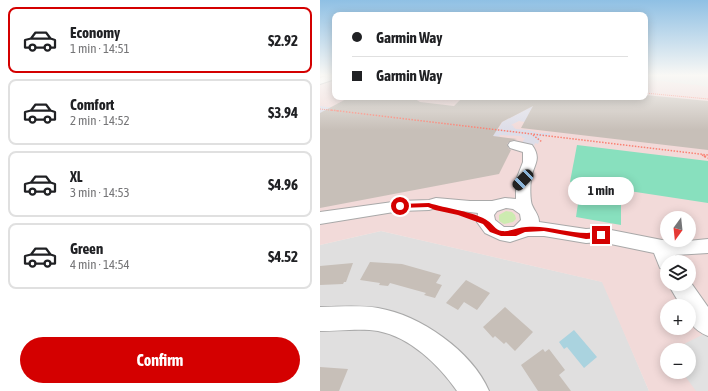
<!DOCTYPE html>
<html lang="en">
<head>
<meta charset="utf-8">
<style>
	body { margin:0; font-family:"Asap Condensed",sans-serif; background:#f6f6f6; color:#202124; height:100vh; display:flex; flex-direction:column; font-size:15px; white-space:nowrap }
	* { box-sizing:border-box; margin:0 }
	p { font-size:13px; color:#757577 }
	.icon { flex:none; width:22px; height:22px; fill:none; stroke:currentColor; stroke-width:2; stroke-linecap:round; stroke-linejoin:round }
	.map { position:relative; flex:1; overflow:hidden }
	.side { display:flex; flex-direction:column; background:#fff; width:320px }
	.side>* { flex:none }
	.hud { position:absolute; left:12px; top:12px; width:316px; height:88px; border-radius:8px; box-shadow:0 2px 10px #0003; display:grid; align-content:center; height:88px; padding:0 20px; background:#fff }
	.needle { width:26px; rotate:195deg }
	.tools { position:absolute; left:340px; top:211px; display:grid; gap:8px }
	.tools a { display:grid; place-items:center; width:36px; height:36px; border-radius:50%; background:#fff; box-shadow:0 2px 10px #0003; font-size:20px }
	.end { position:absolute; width:18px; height:18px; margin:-9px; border:5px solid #d40000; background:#fff; box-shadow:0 0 0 2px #fff }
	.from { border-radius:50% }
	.bubble { position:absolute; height:28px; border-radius:14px; background:#fff; box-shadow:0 2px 10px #0003; font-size:13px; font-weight:700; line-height:28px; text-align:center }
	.car { position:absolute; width:12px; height:24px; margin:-12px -6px; border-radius:5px; box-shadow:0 0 3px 1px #0007; background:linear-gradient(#222 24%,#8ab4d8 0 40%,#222 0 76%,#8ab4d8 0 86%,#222 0) }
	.hud b { display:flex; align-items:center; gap:14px; height:38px; font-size:15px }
	.hud b+b { border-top:1px solid #e0e0e0 }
	.hud i { width:10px; height:10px; background:#202124 }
	ul { padding:7px 0 0; list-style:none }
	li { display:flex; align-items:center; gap:12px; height:66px; margin:0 8px 6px; padding:0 12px; border:2px solid #e0e0e0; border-radius:8px }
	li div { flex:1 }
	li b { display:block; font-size:15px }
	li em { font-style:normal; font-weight:700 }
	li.current { border-color:#d40000 }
	li>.icon { width:36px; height:36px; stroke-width:1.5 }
	.action { display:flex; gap:8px; margin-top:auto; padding:8px 20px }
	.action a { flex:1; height:46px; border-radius:24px; background:#d40000; color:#fff; font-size:16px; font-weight:700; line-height:46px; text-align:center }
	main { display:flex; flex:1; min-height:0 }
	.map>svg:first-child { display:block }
	.residential { fill:#e0dfdf }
	.commercial { fill:#f2dad9; fill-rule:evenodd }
	.grass { fill:#cdebb0 }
	.pitch { fill:#88e0be }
	.parking { fill:#e2e2e2 }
	.plaza { fill:#dddde8 }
	.water { fill:#aad3df }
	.building { fill:#c7bfb8 }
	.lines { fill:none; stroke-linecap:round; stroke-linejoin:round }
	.minor-casing { stroke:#a9a9a9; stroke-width:2 }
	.path-far2 { stroke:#fa8072; stroke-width:1; stroke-dasharray:1 1; stroke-linecap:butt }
	.path-far1 { stroke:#fa8072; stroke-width:1.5; stroke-dasharray:1.5 1.5; stroke-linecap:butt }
	.path { stroke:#fa8072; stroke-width:2; stroke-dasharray:2 2; stroke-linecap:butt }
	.minor { fill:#fff; fill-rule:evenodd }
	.route { fill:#d40000 }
</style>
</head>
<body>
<main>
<section class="side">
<ul>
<li class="current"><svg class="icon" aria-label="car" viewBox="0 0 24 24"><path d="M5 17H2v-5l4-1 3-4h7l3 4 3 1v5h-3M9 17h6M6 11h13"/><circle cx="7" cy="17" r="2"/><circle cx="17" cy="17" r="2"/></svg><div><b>Economy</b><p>1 min · 14:51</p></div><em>$2.92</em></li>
<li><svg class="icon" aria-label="car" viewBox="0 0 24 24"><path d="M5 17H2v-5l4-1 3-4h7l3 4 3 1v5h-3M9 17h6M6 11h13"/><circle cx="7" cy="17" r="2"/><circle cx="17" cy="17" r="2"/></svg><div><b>Comfort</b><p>2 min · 14:52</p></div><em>$3.94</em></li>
<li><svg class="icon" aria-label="car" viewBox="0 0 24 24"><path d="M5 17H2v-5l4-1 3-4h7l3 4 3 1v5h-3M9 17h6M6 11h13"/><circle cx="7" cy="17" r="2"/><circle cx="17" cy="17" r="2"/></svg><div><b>XL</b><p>3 min · 14:53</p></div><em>$4.96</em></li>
<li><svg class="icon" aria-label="car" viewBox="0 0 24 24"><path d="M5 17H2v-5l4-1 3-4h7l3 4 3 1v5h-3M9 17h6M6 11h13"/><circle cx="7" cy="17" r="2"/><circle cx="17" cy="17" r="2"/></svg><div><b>Green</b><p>4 min · 14:54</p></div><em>$4.52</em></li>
</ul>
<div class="action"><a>Confirm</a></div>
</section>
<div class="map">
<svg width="388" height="391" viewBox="0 0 388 391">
	<rect width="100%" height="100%" fill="#f2efe9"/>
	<polygon class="residential" points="61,231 283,282 329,391 0,391 0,245"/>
	<path class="commercial" d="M0 75H15V97H325V75H388V391H329L282 282 61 231 0 245ZM347 218H369V240H347ZM347 262H369V284H347ZM347 306H369V328H347ZM347 350H369V372H347Z"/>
	<polygon class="grass" points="186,211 192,212 195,215 196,219 193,222 184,224 179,221 179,215"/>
	<g class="pitch">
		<polygon points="257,145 388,161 388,203 250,182"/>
		<polygon points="260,190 301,196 301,225 256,217"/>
	</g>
	<g class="parking">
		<polygon points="325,75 388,77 388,87 377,85 375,84 374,85 325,79"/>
		<polygon points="388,324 388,391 376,391 362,372 369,372 369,350 352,350 384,334"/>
	</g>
	<polygon class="plaza" points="0,106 180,129 179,128 182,122 213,106 205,122 199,121 191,125 194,126 193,127 196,129 209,130 219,133 230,133 230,136 221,136 218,144 215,143 214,146 202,143 205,138 202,138 202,136 179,135 180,137 0,113"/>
	<polygon class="water" points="254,330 277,357 264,368 247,347 244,349 239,342"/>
	<g class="building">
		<polygon points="325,95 388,101 388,150 201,128 213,106 182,122 173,136 197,139 190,141 187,144 189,149 191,150 179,174 0,208 0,113 30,97 92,97 100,102 134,106 143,97 325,97"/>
		<polygon points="50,262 82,264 121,275 116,283 122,285 115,298 104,295 106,293 70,283 68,286 59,285 60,283 40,280"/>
		<polygon points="33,263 26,282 24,282 23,284 0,285 0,266"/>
		<polygon points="146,280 170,293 157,310 144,302 138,310 126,303"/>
		<polygon points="185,307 213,332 195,351 186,342 184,344 175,336 173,338 163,327"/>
		<polygon points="223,349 225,352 229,349 245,370 239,375 251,391 218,391 201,365"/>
		<polygon points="0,367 28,369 19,391 0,391"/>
	</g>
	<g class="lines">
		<g class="minor-casing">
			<g id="minor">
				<polygon points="9,75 15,75 15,79 0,84 0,78"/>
				<path d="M194 141 212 145C223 160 212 166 211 180 210 186 210 200 212 205 215 212 219 215 219 222L266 229 281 228 342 240 368 241 388 239V253L355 255 357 262H347V270L340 268 334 253 281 242 266 243 224 236H208L190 242 180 240 165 233 157 222 158 213 116 208 109 210 80 211 0 224V212L80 201 109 200 116 198 150 201H172L185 198 196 199V180L203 162V152L190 148 188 145 190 142ZM186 208 193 209 200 214 201 220 194 227H184L175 220 174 215 177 211Z"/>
				<path d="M369 280 388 307V336C372 329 369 323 369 306H361L348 284H369Z"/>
				<path d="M0 307C19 307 40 305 58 308 100 315 152 351 169 391H137C119 365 90 337 58 331 42 328 17 331 0 331Z"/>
			</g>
		</g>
		<g class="path-far2">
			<polyline points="325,93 388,99"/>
			<polyline points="0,109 19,111"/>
		</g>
		<g class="path-far1">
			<polyline points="11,110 388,155"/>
			<polyline points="213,135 222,142"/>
			<polyline points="382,155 386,157"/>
		</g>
		<polyline class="path" points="384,156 388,158"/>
		<use href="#minor" class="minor"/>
	</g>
	<linearGradient id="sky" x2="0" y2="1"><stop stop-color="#8fc0e4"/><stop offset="0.58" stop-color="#f9f8f5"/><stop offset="1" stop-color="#f9f8f5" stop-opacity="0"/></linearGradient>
	<rect width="388" height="130" fill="url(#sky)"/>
	<path class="route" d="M109 203C124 208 156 212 168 221 173 224 175 230 182 231 191 232 198 227 206 227 227 225 247 233 267 233 273 233 280 230 284 235L281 238 266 239 224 231 205 232 196 236H181L170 232 163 224 138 215 115 210 108 207 80 208 77 206 80 204Z"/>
</svg>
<div class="tools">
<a><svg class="needle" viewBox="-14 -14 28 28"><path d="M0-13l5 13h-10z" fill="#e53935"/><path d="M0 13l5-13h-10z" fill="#757577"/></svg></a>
<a><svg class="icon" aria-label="layers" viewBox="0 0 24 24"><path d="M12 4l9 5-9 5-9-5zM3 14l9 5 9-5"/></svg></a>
<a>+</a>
<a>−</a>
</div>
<i class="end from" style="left:80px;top:206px"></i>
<i class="end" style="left:281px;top:235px"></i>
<div class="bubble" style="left:248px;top:177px;width:66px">1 min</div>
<i class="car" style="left:203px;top:180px;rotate:225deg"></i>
<div class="hud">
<b><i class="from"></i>Garmin Way</b>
<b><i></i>Garmin Way</b>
</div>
</div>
</main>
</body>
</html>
